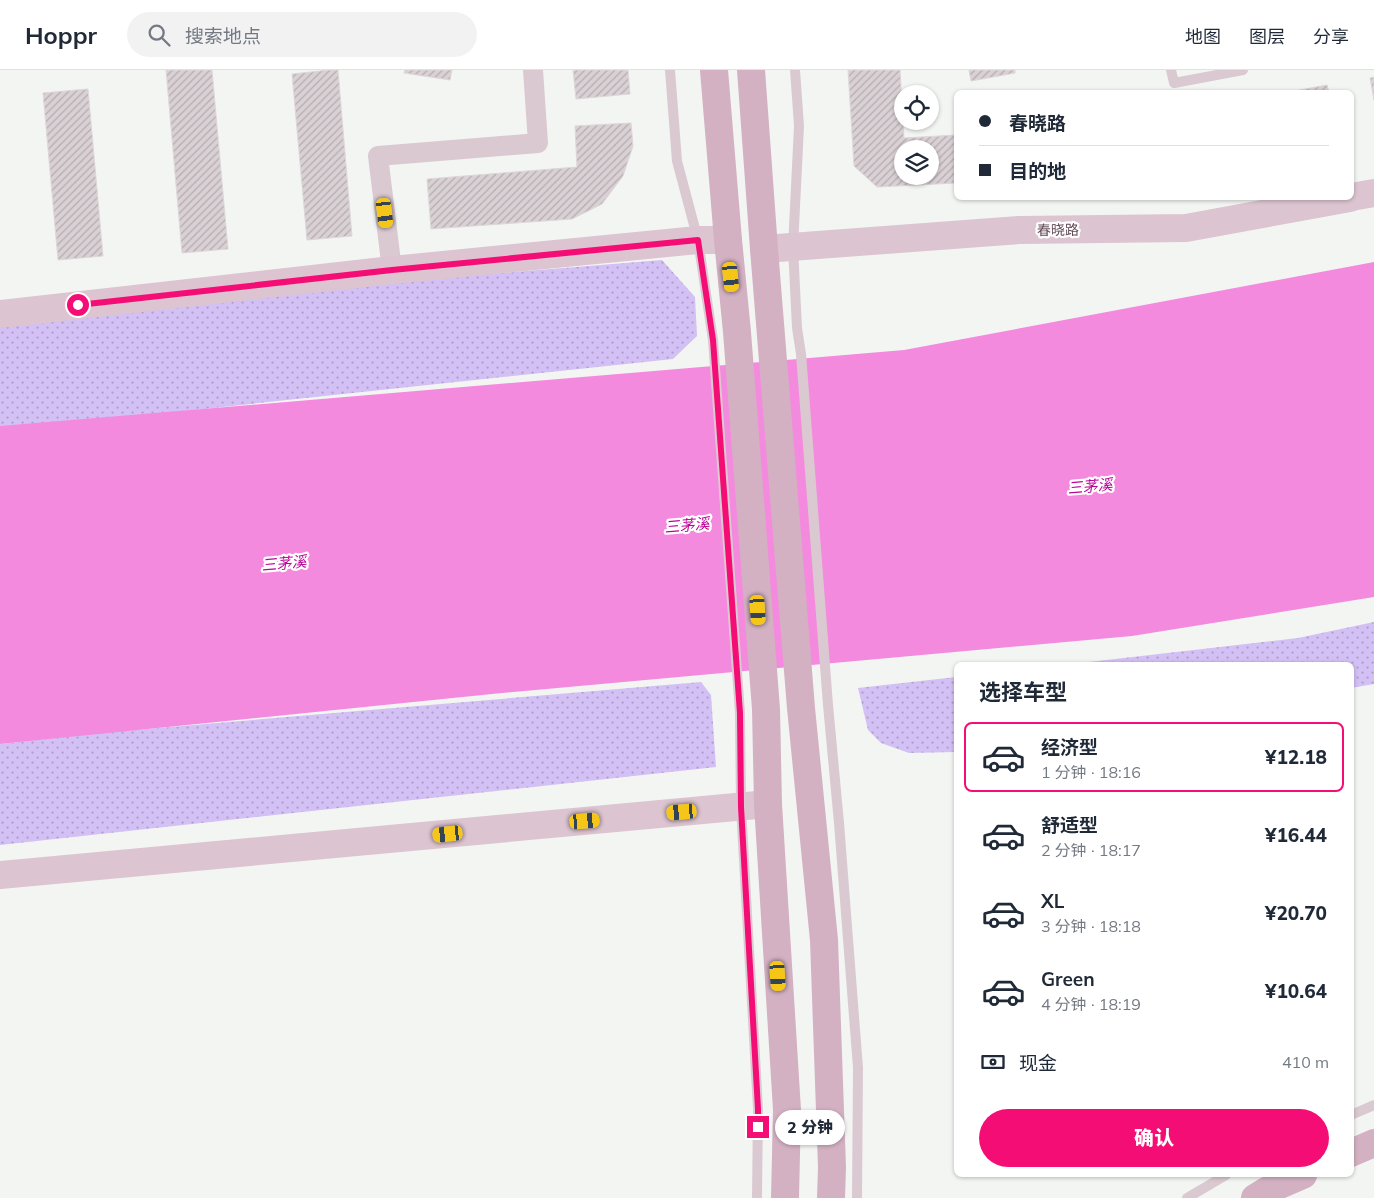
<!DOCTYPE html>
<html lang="zh">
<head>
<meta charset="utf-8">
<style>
	body { margin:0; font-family:Mulish,"Noto Sans SC",sans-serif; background:#f2f2f3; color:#1f2937; height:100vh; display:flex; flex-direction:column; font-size:19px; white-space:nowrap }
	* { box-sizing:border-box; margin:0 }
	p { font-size:16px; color:#747a83 }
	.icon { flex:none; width:28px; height:28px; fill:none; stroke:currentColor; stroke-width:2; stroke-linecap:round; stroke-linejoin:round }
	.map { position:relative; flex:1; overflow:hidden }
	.sheet { position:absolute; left:954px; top:592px; width:400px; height:515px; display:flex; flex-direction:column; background:#fff; border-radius:8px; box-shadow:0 1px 4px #0004 }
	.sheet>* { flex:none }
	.top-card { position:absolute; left:954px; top:20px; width:400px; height:110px; border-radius:8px; box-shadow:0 1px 4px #0004; display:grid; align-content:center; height:110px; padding:0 25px; background:#fff }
	.controls { position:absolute; left:894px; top:15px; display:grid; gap:10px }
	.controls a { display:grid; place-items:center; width:45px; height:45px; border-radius:50%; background:#fff; box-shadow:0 1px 4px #0004; font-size:25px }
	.end { position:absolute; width:22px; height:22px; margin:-11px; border:6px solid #f40d74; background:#fff; box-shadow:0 0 0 2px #fff }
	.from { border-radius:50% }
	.bubble { position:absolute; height:35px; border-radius:18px; background:#fff; box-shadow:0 1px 4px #0004; font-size:16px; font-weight:800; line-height:35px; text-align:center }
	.car { position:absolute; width:15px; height:30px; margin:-15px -8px; border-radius:6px; box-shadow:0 0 4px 1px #0007; background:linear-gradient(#f5c518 24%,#345 0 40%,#f5c518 0 76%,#345 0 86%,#f5c518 0) }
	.top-card b { display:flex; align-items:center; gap:18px; height:48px; font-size:19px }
	.top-card b+b { border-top:1px solid #e0e1e3 }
	.top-card i { width:12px; height:12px; background:#1f2937 }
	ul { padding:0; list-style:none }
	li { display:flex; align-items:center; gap:15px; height:70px; margin:0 10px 8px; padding:0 15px; border:2px solid transparent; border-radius:8px }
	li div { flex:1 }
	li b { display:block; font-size:19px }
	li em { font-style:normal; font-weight:800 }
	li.selected { border-color:#f40d74 }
	li>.icon { width:45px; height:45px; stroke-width:1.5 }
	h2 { padding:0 25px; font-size:22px; line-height:60px }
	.pay { display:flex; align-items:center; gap:12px; height:55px; padding:0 25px; font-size:19px }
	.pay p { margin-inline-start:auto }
	.action { display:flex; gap:10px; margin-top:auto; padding:10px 25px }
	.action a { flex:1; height:58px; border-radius:30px; background:#f40d74; color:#fff; font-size:20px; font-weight:800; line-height:58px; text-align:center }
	header { display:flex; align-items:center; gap:30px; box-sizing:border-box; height:70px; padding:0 25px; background:#fff; border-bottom:1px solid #e0e1e3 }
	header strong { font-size:24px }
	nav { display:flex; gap:28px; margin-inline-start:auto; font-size:18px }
	.search { width:350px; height:45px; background:#f2f2f3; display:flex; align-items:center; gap:12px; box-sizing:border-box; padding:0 18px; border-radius:28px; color:#747a83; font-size:19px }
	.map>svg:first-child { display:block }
	.green { fill:url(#green-dots) }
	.water { fill:#f48ade }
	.building { fill:url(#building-hatch); stroke:#ded6d9; fill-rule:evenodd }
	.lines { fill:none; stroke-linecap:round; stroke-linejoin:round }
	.lane { stroke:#dbc9d2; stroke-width:10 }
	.street { stroke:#dbc9d2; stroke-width:20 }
	.secondary { stroke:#dcc4d0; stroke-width:28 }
	.primary { stroke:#d3b1c2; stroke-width:28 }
	.route { stroke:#f40d74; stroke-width:6 }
	.labels { text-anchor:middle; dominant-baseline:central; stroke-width:4.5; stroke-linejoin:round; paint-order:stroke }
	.street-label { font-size:14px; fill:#624856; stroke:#fff }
	.water-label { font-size:15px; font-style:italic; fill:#bc0197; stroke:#fff }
</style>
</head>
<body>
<header>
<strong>Hoppr</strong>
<div class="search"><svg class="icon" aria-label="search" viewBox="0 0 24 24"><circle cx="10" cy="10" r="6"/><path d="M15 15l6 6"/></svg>搜索地点</div>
<nav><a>地图</a><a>图层</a><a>分享</a></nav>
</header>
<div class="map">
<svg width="1374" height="1128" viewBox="0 0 1374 1128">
	<defs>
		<pattern id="green-dots" width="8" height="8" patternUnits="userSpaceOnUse" patternTransform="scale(1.25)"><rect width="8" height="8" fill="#d3c0f4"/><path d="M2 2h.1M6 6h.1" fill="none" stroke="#af9ec8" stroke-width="1.8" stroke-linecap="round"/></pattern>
		<pattern id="building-hatch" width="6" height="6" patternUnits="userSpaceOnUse" patternTransform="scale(1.25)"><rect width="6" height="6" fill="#dad1d5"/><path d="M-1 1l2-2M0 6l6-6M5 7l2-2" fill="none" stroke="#b4acb0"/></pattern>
	</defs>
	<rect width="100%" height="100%" fill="#f3f5f3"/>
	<g class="green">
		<polygon points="662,190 695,227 697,266 673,289 119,348 0,358 0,248 389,212"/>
		<polygon points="1374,552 1374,614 1351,618 1351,595 1063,595 1298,568"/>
		<polygon points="956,607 956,682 909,683 881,673 868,660 858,618"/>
		<polygon points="701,612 711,625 716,697 0,775 0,674 99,663"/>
	</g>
	<polygon class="water" points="1374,192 1374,527 1132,566 492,624 0,674 0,356 904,280"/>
	<g class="building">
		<polygon points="166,0 212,0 228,179 182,183"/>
		<polygon points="329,0 338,0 352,166 307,170 292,4"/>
		<polygon points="405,0 452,0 450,10 404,3"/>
		<polygon points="573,0 628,0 630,24 576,29"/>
		<path d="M848 0H900L904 68 956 65V113L877 117 854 96ZM902 79H930V106H902Z"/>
		<polygon points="969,0 1015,0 1015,3 971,11"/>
		<polygon points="1374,7 1374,30 1370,8"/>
		<polygon points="1327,15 1329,22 1289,22"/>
		<polygon points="88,19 103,186 58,190 43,23"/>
		<polygon points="631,53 633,76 623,106 602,134 572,149 431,159 427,109 577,97 575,56"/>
	</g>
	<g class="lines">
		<g class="lane">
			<polyline points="670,0 677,91 698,170 713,270 740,643 741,737 758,1039 757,1128"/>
			<polyline points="795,0 799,56 793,177 797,258 801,284 828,635 839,753 858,998 857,1128"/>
			<polyline points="1171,0 1174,13 1243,0"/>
			<polyline points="1351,1045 1374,1035"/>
			<polyline points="1187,1128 1226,1105"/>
		</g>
		<polyline class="street" points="392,200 378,86 538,73 533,0"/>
		<g class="secondary">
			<polyline points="1351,127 1374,123"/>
			<polyline points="764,179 1020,160 1186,158 1350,128"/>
			<polyline points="0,244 392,200 698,170 728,170"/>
			<polyline points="0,805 768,734"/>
		</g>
		<g class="primary">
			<polyline points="714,0 728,170 737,262 766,639 768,734 787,1040 785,1128"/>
			<polyline points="751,0 764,179 801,638 824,870 832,1097 831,1128"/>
			<polyline points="1351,1083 1374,1073"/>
			<polyline points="1255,1128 1268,1120 1303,1105"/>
		</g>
	</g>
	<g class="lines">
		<polyline class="route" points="78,235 392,200 698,170 713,270 740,643 741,737 758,1039 758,1057"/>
	</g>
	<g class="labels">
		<g class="street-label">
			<text transform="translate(1058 160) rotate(-1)">春晓路</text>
		</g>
		<g class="water-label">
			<text transform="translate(1090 416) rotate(-5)">三茅溪</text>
			<text transform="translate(687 455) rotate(-5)">三茅溪</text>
			<text transform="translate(284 493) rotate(-5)">三茅溪</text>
		</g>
	</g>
</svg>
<div class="controls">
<a><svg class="icon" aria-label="locate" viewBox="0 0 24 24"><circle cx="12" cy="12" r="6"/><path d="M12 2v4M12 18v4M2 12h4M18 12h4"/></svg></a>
<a><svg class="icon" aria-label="layers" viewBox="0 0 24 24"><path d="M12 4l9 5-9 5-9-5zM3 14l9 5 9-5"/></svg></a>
</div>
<i class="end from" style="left:78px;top:235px"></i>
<i class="end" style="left:758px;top:1057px"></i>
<div class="bubble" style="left:775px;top:1040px;width:70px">2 分钟</div>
<i class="car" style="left:385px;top:143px;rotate:173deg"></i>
<i class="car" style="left:731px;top:207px;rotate:174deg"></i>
<i class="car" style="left:758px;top:540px;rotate:176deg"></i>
<i class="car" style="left:682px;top:742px;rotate:265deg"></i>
<i class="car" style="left:585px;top:751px;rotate:85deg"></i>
<i class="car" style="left:448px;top:764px;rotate:264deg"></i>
<i class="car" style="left:778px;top:906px;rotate:176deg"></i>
<div class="top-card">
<b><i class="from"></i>春晓路</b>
<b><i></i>目的地</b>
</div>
<section class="sheet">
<h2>选择车型</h2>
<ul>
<li class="selected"><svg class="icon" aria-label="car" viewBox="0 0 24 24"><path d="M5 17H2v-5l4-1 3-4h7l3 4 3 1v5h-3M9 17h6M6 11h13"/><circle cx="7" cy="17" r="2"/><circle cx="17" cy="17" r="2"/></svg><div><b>经济型</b><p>1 分钟 · 18:16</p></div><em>¥12.18</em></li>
<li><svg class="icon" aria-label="car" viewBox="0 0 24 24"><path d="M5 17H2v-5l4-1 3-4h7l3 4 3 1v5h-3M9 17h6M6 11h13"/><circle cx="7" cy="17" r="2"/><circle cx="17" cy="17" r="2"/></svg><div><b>舒适型</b><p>2 分钟 · 18:17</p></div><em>¥16.44</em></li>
<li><svg class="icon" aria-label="car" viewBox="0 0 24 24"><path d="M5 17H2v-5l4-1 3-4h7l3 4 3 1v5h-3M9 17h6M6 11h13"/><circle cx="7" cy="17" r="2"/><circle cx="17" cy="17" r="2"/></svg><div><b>XL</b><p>3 分钟 · 18:18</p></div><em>¥20.70</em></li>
<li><svg class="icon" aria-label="car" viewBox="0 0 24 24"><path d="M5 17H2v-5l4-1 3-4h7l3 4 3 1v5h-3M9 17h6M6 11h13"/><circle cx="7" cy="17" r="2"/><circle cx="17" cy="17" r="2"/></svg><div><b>Green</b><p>4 分钟 · 18:19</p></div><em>¥10.64</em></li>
</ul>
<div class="pay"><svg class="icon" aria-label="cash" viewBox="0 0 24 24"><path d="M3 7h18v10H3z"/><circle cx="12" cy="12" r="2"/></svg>现金<p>410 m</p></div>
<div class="action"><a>确认</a></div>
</section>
</div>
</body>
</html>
